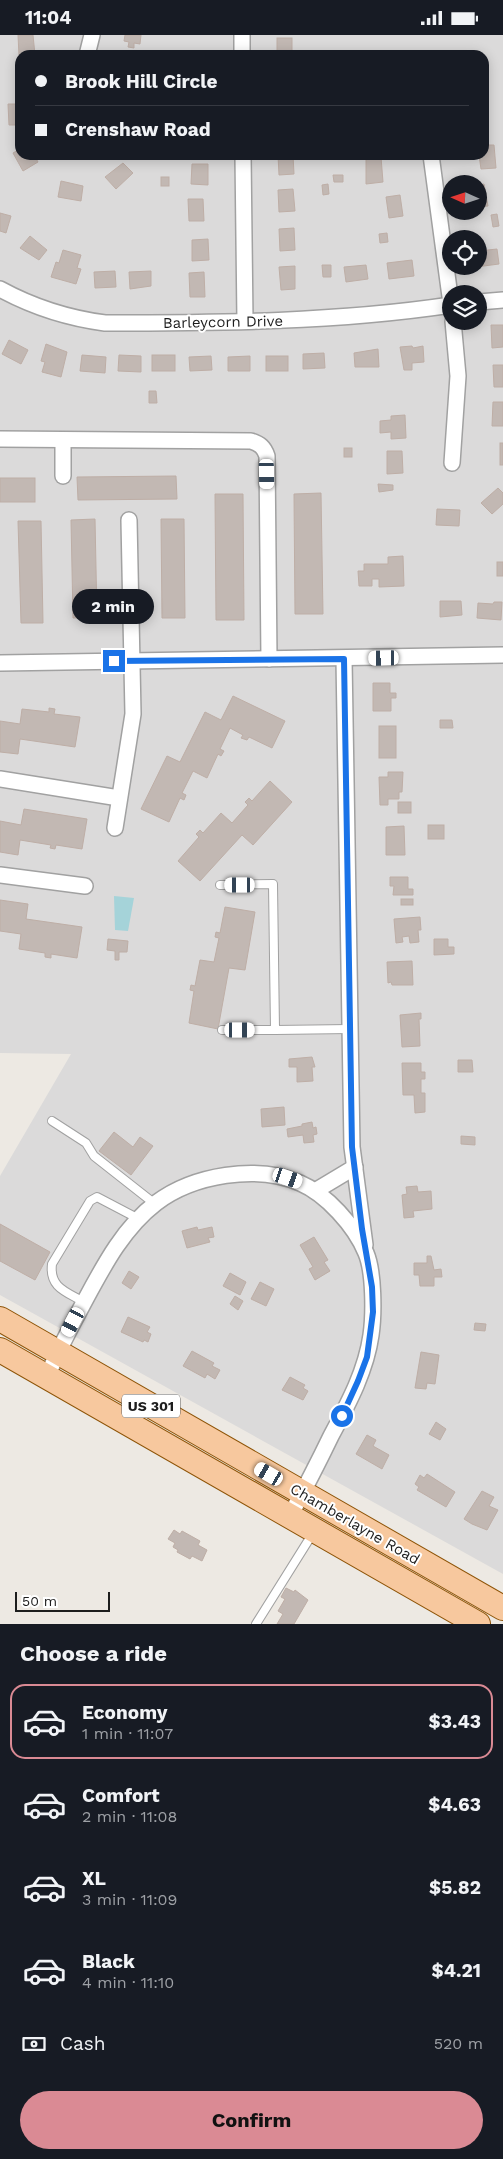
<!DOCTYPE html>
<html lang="en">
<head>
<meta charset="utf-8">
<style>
	body { margin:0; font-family:"Work Sans",sans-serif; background:#20242c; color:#f1f3f6; height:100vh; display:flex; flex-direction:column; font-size:19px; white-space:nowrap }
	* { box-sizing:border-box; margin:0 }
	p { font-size:16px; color:#9ea1a6 }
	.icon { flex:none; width:28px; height:28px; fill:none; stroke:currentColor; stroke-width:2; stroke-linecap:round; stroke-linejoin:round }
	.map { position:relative; height:1589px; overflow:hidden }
	.side { display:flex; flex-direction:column; background:#171b24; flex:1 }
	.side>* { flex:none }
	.hud { position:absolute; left:15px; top:15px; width:474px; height:110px; border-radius:15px; box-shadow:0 2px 12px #0003; display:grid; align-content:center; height:110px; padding:0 20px; background:#171b24 }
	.needle { width:32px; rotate:273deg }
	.tools { position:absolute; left:442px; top:140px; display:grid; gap:10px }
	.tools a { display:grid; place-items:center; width:45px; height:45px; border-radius:50%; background:#171b24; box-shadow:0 2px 12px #0003; font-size:25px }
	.scale { position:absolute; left:15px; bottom:12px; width:95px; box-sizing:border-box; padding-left:5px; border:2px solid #1d1d1d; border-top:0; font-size:14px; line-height:18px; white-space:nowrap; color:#1d1d1d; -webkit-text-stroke:4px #fff; paint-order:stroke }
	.end { position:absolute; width:22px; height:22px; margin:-11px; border:6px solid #1a73e8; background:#fff; box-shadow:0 0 0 2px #fff }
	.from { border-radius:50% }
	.bubble { position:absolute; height:35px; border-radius:18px; background:#171b24; box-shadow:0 2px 12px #0003; font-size:16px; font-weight:700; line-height:35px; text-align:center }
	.car { position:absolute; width:15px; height:30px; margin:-15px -8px; border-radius:6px; box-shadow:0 0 4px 1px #0007; background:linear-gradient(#fff 24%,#345 0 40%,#fff 0 76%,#345 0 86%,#fff 0) }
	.hud b { display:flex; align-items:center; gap:18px; height:48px; font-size:19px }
	.hud b+b { border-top:1px solid #363941 }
	.hud i { width:12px; height:12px; background:#f1f3f6 }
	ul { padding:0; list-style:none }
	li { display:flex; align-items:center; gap:15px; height:75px; margin:0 10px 8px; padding:0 10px; border:2px solid transparent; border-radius:15px }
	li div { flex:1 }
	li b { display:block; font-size:19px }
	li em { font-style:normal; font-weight:700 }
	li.active { border-color:#da8a94 }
	li>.icon { width:45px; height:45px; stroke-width:1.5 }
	h2 { padding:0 20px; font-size:22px; line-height:60px }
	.pay { display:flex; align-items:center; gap:12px; height:55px; padding:0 20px; font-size:19px }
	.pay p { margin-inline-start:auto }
	.button { display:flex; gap:10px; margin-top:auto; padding:10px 20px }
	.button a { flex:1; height:58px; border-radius:30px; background:#da8a94; color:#111; font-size:20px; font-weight:700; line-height:58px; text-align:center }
	.status { display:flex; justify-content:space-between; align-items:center; height:35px; padding:0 25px; background:#171b24; direction:ltr }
	.status svg { height:14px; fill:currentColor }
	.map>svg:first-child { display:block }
	.residential { fill:#dbdada; fill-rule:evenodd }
	.water { fill:#a5d3d9 }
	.building { fill:#c2b8b3; stroke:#beaea6 }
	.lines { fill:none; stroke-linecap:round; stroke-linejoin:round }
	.service-casing { stroke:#a1a1a1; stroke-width:10 }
	.minor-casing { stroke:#a1a1a1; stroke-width:18 }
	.primary-casing { stroke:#8e5407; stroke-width:26 }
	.service { stroke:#fff; stroke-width:8 }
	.minor { stroke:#fff; stroke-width:15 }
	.primary { stroke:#f7c89e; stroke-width:24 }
	.route { stroke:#1a73e8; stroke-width:6 }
	.labels { text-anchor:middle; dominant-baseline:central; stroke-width:4; stroke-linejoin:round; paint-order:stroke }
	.shield { fill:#fff; stroke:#616161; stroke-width:1 }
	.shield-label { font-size:14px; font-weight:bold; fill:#1d1d1d }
	.street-label { font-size:15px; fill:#1d1d1d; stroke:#fff }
</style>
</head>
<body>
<div class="status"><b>11:04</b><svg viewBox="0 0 49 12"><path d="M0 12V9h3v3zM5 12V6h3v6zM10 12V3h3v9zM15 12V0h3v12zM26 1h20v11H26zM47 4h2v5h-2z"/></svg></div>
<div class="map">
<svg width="503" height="1589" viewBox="0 0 503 1589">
	<rect width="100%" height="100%" fill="#ede9e3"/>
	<path class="residential" d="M0 0H503V1539L0 1260V1141L71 1019 0 1018ZM20 20H484V120H20ZM451 149H479V176H451ZM451 204H479V231H451ZM451 259H479V286H451Z"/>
	<polygon class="water" points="114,861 134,863 128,896 115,895"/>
	<g class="building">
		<polygon points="18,0 33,0 35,20 19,20"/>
		<polygon points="125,0 141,0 140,9 134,8 134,13 128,12 129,7 124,6"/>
		<rect x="277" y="3" width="15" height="17"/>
		<polygon points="182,16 208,16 207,20 182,20"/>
		<polygon points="8,69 20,69 20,90 9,90"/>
		<polygon points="484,110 494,110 496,133 481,134 479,120 484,120"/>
		<polygon points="20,114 20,120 34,120 38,127 23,136 13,118"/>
		<polygon points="278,120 293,120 294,139 279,140"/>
		<polygon points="381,122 383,147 366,149 366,124"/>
		<polygon points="123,128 133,138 116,154 105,142"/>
		<polygon points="192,129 208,129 208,150 191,149"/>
		<polygon points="333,140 343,140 343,147 334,147"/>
		<rect x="161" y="142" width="8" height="9"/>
		<polygon points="61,146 83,151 81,166 58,162"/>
		<polygon points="328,149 329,159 323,160 322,150"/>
		<polygon points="484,149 488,171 479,172 479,150"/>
		<polygon points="293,154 295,176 279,177 278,155"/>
		<polygon points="400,160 403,181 389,183 386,162"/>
		<polygon points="188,164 203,164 204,186 189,186"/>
		<polygon points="0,178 11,181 6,198 0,196"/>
		<polygon points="497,179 499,191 493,192 491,180"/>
		<polygon points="294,193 295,215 280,216 279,194"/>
		<polygon points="387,198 388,207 380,208 379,199"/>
		<polygon points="30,201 47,215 39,225 20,213"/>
		<polygon points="208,204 209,225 192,226 192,205"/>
		<polygon points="497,214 499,229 476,232 479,231 479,216"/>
		<polygon points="63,215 81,220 77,233 81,234 76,249 51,242 56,227 59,228"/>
		<polygon points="412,225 414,241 389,244 387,228"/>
		<polygon points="322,230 331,230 331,242 323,242"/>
		<polygon points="366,230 368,244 346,247 344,232"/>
		<polygon points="295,231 295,254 281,255 279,232"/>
		<polygon points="115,236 116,252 95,253 94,237"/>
		<polygon points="151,236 151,251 130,254 129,237"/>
		<polygon points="204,237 205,262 190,262 189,238"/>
		<polygon points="491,290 503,290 503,312 492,313"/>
		<polygon points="9,305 28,315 21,329 2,319"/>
		<polygon points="46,309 67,317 61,342 42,337 45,327 41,326"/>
		<polygon points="412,311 413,313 423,311 424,327 412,328 412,335 404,335 400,312"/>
		<polygon points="378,314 379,332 355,332 354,318"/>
		<polygon points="324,318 325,333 303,334 303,319"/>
		<polygon points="82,320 106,322 105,338 80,336"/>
		<polygon points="119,320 141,321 141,337 118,336"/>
		<rect x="152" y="320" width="23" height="16"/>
		<polygon points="211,321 212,335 190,336 189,322"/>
		<polygon points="250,321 250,336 228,336 228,322"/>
		<rect x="266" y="321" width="22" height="15"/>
		<polygon points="493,330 503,330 503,352 494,352"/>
		<polygon points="149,356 156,356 157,368 149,368"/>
		<polygon points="493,367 503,367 503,391 492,391"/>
		<polygon points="405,380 406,403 391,404 391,397 380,398 380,386 391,385 391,381"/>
		<rect x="500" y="408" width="3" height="22"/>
		<rect x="344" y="413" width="8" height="9"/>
		<polygon points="387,416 402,416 403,438 387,439"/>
		<polygon points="176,441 177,464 78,465 77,442"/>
		<rect x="0" y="443" width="35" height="24"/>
		<polygon points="378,449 393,450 393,455 379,457"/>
		<polygon points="498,453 503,458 503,469 492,479 481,468"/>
		<polygon points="321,458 323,579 295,579 294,459"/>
		<polygon points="215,459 243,459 244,585 216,585"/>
		<polygon points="437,474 460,475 459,491 436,490"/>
		<polygon points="95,484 97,582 73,583 71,485"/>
		<polygon points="161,484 184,484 185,583 162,583"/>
		<polygon points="18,486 41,486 43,588 21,588"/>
		<polygon points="403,521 404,551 379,552 379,544 372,544 372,551 359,551 358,536 364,536 364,529 388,529 388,522"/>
		<rect x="497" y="527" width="6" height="14"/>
		<polygon points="440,566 461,566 462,580 440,582"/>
		<polygon points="494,567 502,567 501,585 477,583 478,568 493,569"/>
		<polygon points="373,648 390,648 390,658 396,658 396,663 391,663 391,676 373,676"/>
		<polygon points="233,661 285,686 272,713 249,702 247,705 241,703 243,700 230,693 220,714 224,716 221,721 218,719 207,743 193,736 182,758 186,760 184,765 180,763 169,787 141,774 167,721 180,727 205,677 221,685"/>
		<polygon points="49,673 55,674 54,679 80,682 75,712 20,704 18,719 0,717 0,686 20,689 22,674 49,677"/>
		<polygon points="440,685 452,685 453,693 440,693"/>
		<rect x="379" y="691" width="17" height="32"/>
		<polygon points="388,737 403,737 402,757 399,757 399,764 388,764 388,770 380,770 379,742 388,742"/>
		<polygon points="270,746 292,767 253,810 242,800 200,846 178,826 199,802 196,799 200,795 203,798 221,778 232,788 248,770 245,767 249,763 252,766"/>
		<rect x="398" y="767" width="13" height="11"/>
		<polygon points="24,774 87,784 82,814 56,810 55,814 50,813 51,810 20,805 18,820 0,817 0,786 21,790"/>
		<rect x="428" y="790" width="16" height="14"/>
		<polygon points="404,791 405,820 386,820 386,792"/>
		<polygon points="390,842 408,842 408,854 413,854 413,860 393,860 394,851 390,851"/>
		<rect x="401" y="864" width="12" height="6"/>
		<polygon points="0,865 28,869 26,884 82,892 77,923 51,919 51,923 45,922 45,918 19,914 21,899 0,896"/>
		<polygon points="225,872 255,877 245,935 229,933 218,994 189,988 194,956 190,955 191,950 195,951 200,925 214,927 219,903 215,902 216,897 220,898"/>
		<polygon points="420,882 421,895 418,895 419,907 410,908 409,901 402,902 403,907 396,908 394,884"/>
		<polygon points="108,904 128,906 127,917 119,917 119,925 115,925 115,916 107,915"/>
		<polygon points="434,904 448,904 448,912 454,912 454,919 434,920"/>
		<polygon points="412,926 413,950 392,950 391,947 388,948 387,927"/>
		<polygon points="421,978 421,984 419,984 420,1011 402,1012 400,980"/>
		<polygon points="312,1022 315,1032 312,1032 313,1046 297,1047 297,1032 289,1032 289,1024"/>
		<polygon points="458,1025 472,1025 473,1037 458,1037"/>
		<polygon points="402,1028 421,1028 421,1037 425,1037 425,1044 421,1044 421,1058 425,1058 425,1077 415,1078 414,1060 403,1060"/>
		<polygon points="284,1072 285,1090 262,1092 261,1074"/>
		<polygon points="312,1087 313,1093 316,1092 317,1099 313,1100 314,1107 304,1108 303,1100 288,1102 287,1094 302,1091 302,1089"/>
		<polygon points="114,1097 133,1112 140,1102 153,1111 131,1140 99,1116"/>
		<polygon points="461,1101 475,1102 475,1110 461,1109"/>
		<polygon points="417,1151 418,1157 431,1156 432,1174 413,1176 414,1182 404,1183 402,1160 407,1159 406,1152"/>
		<polygon points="0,1189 50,1217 35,1245 0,1226"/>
		<polygon points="197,1192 198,1195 212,1192 214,1202 208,1203 210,1207 187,1213 182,1196"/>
		<polygon points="314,1202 328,1225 324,1227 330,1236 315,1245 309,1234 313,1232 300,1210"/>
		<polygon points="427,1221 431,1221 434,1235 441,1234 442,1242 434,1242 434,1251 420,1251 419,1240 414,1240 414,1228 427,1228"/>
		<polygon points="129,1236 139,1242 131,1254 122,1248"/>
		<polygon points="230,1238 246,1247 240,1260 223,1251"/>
		<polygon points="260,1247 274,1254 266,1271 251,1264"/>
		<polygon points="235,1261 243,1266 238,1275 230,1269"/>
		<polygon points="128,1282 150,1292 147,1297 151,1299 148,1307 144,1305 143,1307 121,1297"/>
		<polygon points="475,1288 486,1289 485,1296 474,1295"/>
		<polygon points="192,1316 214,1328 212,1331 220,1335 215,1344 207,1339 205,1343 183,1331"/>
		<polygon points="421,1317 439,1320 435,1349 427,1348 426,1354 415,1353"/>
		<polygon points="290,1342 305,1350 303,1353 308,1356 303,1365 282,1355"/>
		<polygon points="436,1387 446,1394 440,1405 429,1399"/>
		<polygon points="367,1400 376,1405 373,1411 389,1420 382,1434 356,1419"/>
		<polygon points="427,1439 455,1457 446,1472 417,1455 419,1452 415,1449 420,1440 424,1443"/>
		<polygon points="482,1456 494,1462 489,1471 498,1475 487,1495 472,1489 464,1484"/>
		<polygon points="174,1495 180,1499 182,1496 200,1506 198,1510 207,1515 202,1526 192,1521 190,1524 177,1517 178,1515 173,1512 175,1508 168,1504"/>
		<polygon points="286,1553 294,1557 295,1555 308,1565 294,1589 277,1589 283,1579 278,1576 285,1564 281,1562"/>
	</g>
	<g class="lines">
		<g class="service-casing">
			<g id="service">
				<polyline points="220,850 273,849 275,995 350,994"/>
				<polyline points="222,995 275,995"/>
				<polyline points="52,1086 86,1108 94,1121 155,1169"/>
				<path d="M84 1267C67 1257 49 1253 52 1229L90 1166 97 1162 139 1184"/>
				<polyline points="256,1589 313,1498"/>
			</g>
		</g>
		<g class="minor-casing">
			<g id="minor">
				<polyline points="242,0 242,20"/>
				<polyline points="87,20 92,0"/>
				<polyline points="243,120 245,286"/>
				<polyline points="431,120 451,269"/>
				<path d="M0 254C33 272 67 283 105 288 220 288 337 287 451 270"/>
				<polyline points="479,267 503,265"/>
				<path d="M0 404 251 406C260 409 264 412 267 421L269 624"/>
				<polyline points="452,428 458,341 453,286"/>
				<polyline points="63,441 63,405"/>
				<polyline points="344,624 352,1112 365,1210"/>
				<polyline points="0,628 503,620"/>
				<polyline points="0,744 119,763"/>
				<polyline points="115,793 133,679 129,485"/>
				<polyline points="0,840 85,851"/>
				<polyline points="315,1156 355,1132"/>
				<path d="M47 1342C57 1317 70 1294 82 1271 102 1234 122 1194 156 1168 193 1140 257 1129 300 1148 326 1159 355 1191 366 1218 374 1237 374 1279 371 1300 366 1336 348 1369 331 1401 318 1428 304 1455 290 1481"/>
			</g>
		</g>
		<g class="primary-casing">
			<g id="primary">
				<polyline points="0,1284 503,1573"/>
				<polyline points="0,1315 478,1589"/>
			</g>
		</g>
		<use href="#service" class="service"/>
		<use href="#minor" class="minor"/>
		<use href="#primary" class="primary"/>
	</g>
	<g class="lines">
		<polyline class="route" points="114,626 344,624 352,1112 362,1194 372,1252 373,1277 367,1322 358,1346 342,1381"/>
	</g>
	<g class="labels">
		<rect class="shield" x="122" y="1359.5" width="58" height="23" rx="4"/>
		<g class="shield-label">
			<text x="151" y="1371">US 301</text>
		</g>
		<g class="street-label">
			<text transform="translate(223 287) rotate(-1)">Barleycorn Drive</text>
			<text transform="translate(355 1489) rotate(30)">Chamberlayne Road</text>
		</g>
	</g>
</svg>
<div class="tools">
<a><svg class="needle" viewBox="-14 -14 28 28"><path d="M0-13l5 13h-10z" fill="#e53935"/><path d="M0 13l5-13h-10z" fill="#9ea1a6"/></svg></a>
<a><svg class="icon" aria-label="locate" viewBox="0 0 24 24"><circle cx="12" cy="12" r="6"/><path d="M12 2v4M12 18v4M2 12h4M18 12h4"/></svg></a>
<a><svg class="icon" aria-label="layers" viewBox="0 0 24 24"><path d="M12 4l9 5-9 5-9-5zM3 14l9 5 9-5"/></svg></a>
</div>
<div class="scale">50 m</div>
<i class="end from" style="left:342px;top:1381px"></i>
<i class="end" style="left:114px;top:626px"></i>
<div class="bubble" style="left:72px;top:554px;width:82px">2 min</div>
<i class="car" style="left:267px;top:439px;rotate:179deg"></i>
<i class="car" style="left:384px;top:623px;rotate:269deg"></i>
<i class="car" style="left:240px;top:850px;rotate:270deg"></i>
<i class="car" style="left:240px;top:995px;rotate:90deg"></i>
<i class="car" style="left:288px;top:1143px;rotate:109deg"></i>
<i class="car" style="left:73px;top:1287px;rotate:208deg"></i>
<i class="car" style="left:269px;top:1439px;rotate:300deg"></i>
<div class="hud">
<b><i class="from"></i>Brook Hill Circle</b>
<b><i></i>Crenshaw Road</b>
</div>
</div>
<section class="side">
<h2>Choose a ride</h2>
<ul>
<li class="active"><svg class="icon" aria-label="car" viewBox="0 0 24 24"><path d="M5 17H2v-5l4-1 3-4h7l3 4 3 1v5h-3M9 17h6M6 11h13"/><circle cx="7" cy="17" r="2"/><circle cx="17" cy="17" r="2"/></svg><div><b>Economy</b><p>1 min · 11:07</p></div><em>$3.43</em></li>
<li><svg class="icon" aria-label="car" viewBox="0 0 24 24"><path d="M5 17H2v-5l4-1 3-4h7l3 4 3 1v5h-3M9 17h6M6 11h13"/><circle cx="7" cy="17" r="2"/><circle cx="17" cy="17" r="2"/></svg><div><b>Comfort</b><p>2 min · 11:08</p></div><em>$4.63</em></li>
<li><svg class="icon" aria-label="car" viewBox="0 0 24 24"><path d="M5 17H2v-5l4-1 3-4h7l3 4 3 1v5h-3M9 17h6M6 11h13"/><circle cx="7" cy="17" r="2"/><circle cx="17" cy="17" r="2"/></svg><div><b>XL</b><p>3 min · 11:09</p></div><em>$5.82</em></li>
<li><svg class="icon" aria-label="car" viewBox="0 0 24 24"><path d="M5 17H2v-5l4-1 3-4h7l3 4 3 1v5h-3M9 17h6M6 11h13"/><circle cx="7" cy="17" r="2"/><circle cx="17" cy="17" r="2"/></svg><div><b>Black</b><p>4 min · 11:10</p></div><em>$4.21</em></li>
</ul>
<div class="pay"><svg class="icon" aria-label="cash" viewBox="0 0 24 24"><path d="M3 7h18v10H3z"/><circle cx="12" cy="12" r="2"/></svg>Cash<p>520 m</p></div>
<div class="button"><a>Confirm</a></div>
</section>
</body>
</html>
